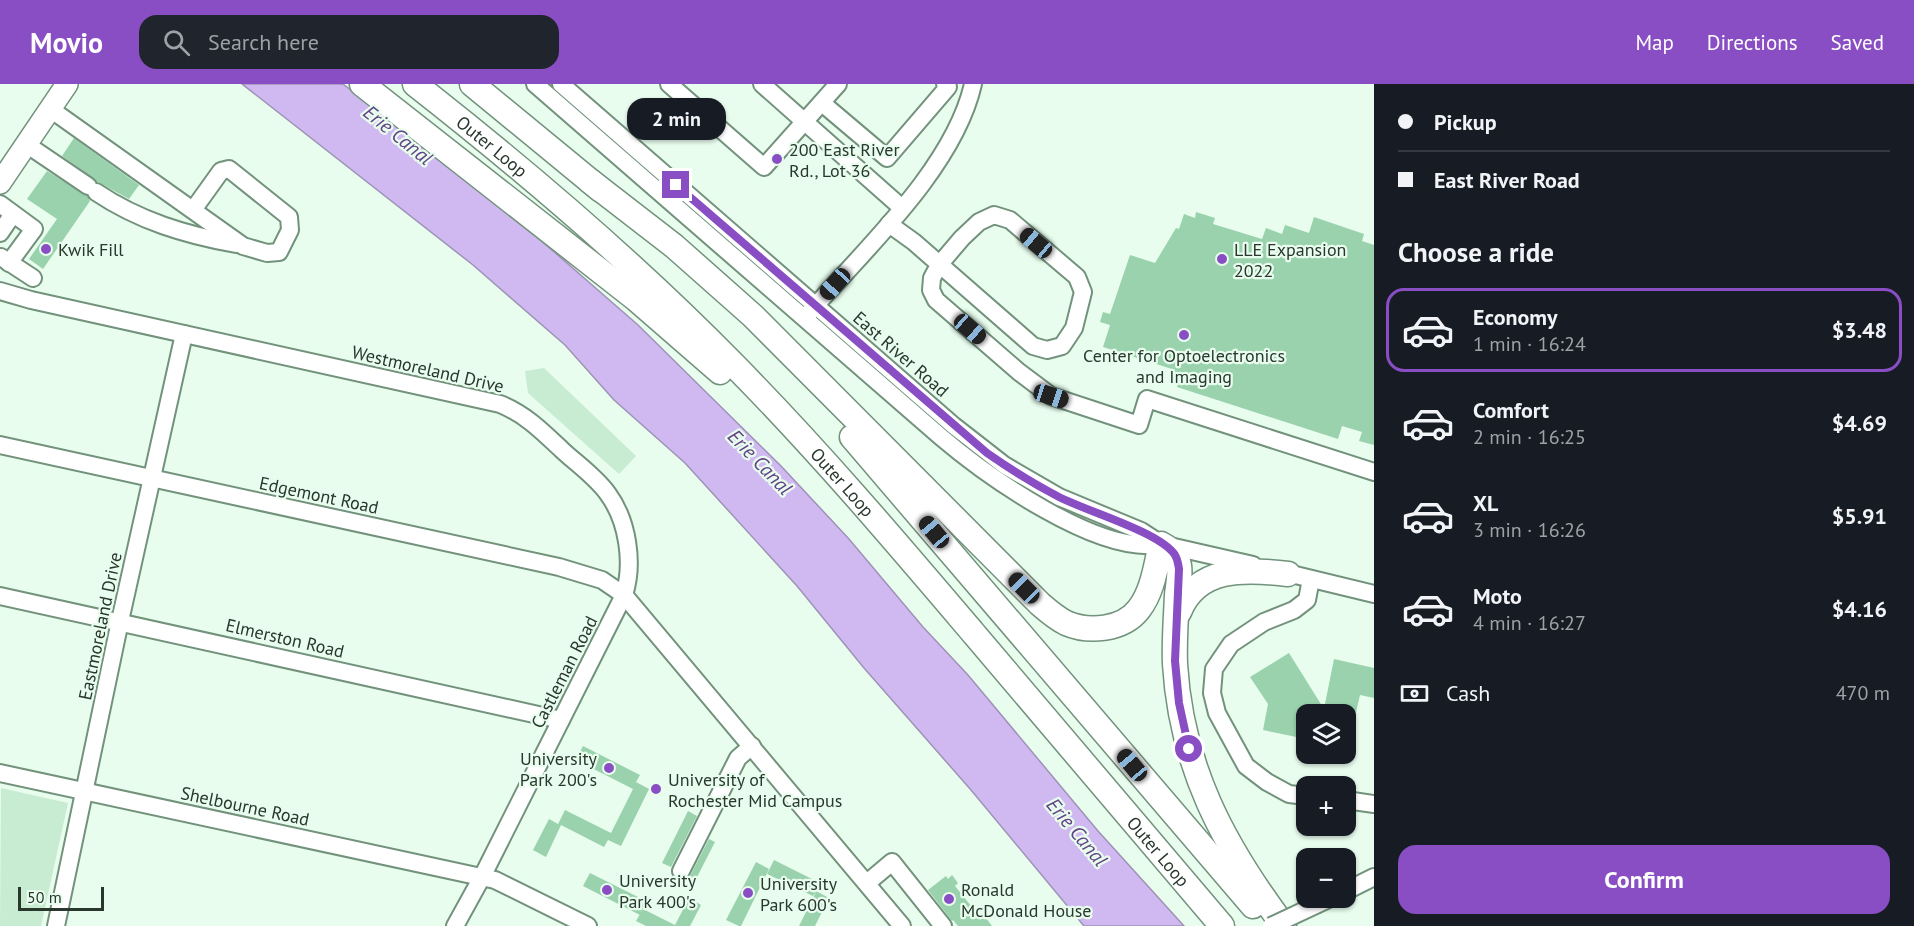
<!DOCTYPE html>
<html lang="en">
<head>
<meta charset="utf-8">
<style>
	body { margin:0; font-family:"PT Sans",sans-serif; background:#20242c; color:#f1f3f6; height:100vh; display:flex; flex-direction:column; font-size:22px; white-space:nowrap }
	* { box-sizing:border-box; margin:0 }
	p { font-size:20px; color:#9ea1a6 }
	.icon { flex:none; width:33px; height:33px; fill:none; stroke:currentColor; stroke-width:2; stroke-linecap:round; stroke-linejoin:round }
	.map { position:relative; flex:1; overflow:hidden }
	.sheet { display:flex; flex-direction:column; background:#171b24; width:540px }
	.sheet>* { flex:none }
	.hud { display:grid; align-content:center; height:132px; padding:0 24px; background:#171b24 }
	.fabs { position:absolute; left:1296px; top:620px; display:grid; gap:12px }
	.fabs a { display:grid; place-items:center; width:60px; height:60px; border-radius:12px; background:#171b24; box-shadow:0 2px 4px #0004; font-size:30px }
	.scale { position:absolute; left:18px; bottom:15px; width:86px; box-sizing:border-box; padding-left:6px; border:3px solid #29372d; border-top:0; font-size:16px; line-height:21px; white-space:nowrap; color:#29372d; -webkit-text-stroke:4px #e8fdee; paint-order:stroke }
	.end { position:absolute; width:27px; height:27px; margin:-14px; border:8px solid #894ec4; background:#fff; box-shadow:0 0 0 3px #fff }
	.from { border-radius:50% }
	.bubble { position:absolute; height:42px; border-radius:18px; background:#171b24; box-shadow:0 2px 4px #0004; font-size:20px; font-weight:800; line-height:42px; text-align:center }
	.car { position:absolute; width:18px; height:36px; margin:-18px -9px; border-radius:8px; box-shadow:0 0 4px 2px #0007; background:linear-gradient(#222 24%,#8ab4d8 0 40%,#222 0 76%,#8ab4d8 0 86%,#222 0) }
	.hud b { display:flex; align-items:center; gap:21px; height:57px; font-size:22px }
	.hud b+b { border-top:2px solid #363941 }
	.hud i { width:15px; height:15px; background:#f1f3f6 }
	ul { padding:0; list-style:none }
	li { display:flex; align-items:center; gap:18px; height:84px; margin:0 12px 9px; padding:0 12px; border:3px solid transparent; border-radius:18px }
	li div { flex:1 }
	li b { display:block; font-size:22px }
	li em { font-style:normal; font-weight:800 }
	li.on { border-color:#894ec4 }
	li>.icon { width:54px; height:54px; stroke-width:1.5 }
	h2 { padding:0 24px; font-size:27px; line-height:72px }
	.pay { display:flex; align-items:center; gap:15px; height:66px; padding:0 24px; font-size:22px }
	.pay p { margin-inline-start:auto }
	.action { display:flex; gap:12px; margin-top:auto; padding:12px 24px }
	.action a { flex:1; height:69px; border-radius:18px; background:#894ec4; color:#fff; font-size:24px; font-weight:800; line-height:69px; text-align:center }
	header { display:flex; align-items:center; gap:36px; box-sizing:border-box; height:84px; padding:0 30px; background:#894ec4; color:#fff }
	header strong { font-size:28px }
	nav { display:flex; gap:33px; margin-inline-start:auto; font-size:21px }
	.search { width:420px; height:54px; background:#20242c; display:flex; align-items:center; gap:15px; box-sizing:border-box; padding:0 21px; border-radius:18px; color:#9ea1a6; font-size:22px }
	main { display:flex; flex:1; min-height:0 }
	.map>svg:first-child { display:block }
	.green { fill:#c7ecd2 }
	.water { fill:#d0b9f0; stroke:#9e92b6; stroke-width:1.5 }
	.building { fill:#99d2ac }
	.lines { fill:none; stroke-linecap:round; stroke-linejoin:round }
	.minor-casing { stroke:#72927c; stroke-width:20 }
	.major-casing { stroke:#72927c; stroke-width:24 }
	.highway-casing { stroke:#72927c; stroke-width:27 }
	.minor { stroke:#fff; stroke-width:16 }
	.major { stroke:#fff; stroke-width:21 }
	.highway { stroke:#fff; stroke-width:24 }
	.minor-bridge-casing { stroke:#72927c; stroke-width:20; stroke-linecap:butt }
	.minor-bridge { stroke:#fff; stroke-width:16 }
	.route { stroke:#894ec4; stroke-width:8 }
	.poi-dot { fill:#894ec4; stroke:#e8fdee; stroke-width:2 }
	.labels { text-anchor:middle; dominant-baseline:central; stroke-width:4.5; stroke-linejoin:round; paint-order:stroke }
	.street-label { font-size:18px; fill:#29372d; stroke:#e8fdee }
	.poi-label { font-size:18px; fill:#29372d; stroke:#e8fdee; text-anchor:start }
	.water-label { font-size:20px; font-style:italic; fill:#634386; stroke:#e8fdee }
</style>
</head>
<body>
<header>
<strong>Movio</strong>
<div class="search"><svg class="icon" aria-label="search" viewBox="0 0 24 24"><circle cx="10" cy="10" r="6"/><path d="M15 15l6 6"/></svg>Search here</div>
<nav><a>Map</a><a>Directions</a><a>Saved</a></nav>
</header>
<main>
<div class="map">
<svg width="1374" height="842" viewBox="0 0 1374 842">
	<rect width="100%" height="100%" fill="#e8fdee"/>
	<g class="green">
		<polygon points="544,284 636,372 619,390 528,309 525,287"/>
		<polygon points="1,704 68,719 41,842 0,842"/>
	</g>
	<polygon class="water" points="242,0 343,0 513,132 638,241 781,382 849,455 923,543 968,591 1098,747 1184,842 1084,842 971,706 864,584 797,502 685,379 614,316 565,261 473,181"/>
	<g class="building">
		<polygon points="74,54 139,101 129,115 98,98 62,72"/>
		<polygon points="47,87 87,112 90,117 43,185 29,175 57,135 27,115"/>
		<polygon points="1196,128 1215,134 1213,140 1262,155 1266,144 1282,150 1285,141 1309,149 1314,133 1364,150 1362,157 1374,161 1374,361 1359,357 1362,348 1342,342 1338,355 1177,303 1178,299 1172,297 1175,286 1103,263 1110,241 1100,238 1103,228 1110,230 1130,171 1155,179 1176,144 1179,145 1184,130 1195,134"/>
		<polygon points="1289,569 1324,625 1334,575 1374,584 1374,614 1360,611 1349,659 1346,659 1346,630 1306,630 1306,655 1263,646 1268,620 1250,593"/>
		<polygon points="583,662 640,691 636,698 649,705 621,762 608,756 604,763 561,741 546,773 533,766 549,735 558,740 565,726 611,749 636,699 633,705 576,676"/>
		<polygon points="688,727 697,732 671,783 662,779"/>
		<polygon points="709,755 715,758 696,795 690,792"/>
		<polygon points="774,776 820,799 816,807 829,814 815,842 799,842 816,808 813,812 767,790"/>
		<polygon points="756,778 769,785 741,842 739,842 726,836"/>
		<polygon points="590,789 646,817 640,831 583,802"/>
		<polygon points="952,791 958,799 955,802 980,833 983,830 992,842 958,842 953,836 952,837 928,806 946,792 948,795"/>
		<polygon points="689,814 701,821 690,842 646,842 636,837 643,825 675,841"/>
	</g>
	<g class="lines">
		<g class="minor-casing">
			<g id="minor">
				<path d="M535 0 941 353C987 392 1099 472 1161 460"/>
				<polyline points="561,0 954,342 1004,381 1059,413 1141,447 1161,460 1253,481"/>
				<polyline points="669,0 764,83 838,0"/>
				<polyline points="762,0 902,124"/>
				<polyline points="822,19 887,74 948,3 945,0"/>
				<polyline points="49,24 243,162 267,169 279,168 290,146 289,133 229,85 221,87 193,126"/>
				<polyline points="26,60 88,102"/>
				<path d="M96 108C139 137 186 151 236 160"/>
				<polyline points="0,120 34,145 9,179"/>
				<polyline points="889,140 914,158 1033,262 1047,266 1062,262 1074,244 1083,208 1077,193 1010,136 994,131 979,138 962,154 939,181 932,194 931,206 936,216 1019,288 1051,312 1139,341 1147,315 1374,388"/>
				<polyline points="0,149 13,130"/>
				<polyline points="1,173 33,194"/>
				<path d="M0 207 31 216 500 320C525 330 542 347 562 366 577 380 596 393 608 410 628 437 634 480 624 511L482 793 455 842"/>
				<path d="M809 229C864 166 954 84 973 0"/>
				<polyline points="0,361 559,483 602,496 624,511 902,842"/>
				<polyline points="1279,487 1374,510"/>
				<polyline points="0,512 561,636"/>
				<polyline points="0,689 495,796 588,842"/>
				<polyline points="1306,712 1289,710 1267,698 1246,682 1217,629 1212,609 1214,585 1231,560 1264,538 1294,526 1307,516 1311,495"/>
				<polyline points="1346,716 1374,720"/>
				<polyline points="681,787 738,674 752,662"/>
				<polyline points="867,799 892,778 943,842"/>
				<polyline points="1346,807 1374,793"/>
				<polyline points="1318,820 1333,813"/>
				<polyline points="56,842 120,537 184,250"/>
			</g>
		</g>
		<g class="major-casing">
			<polyline id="major" points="0,99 67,0"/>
		</g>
		<g class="highway-casing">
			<g id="highway">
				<polyline points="362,0 636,215 720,288"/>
				<path id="s1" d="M415 0C526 87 633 178 732 279 818 366 896 458 975 551 1057 648 1140 745 1222 842"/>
				<polyline points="472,0 601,106"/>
				<path d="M590 97 674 162 753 232 1040 520C1048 527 1056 534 1066 539 1089 549 1123 546 1139 525 1153 507 1156 481 1161 460 1167 463 1174 468 1177 475 1182 485 1178 500 1177 511 1176 534 1174 557 1175 580 1181 682 1223 761 1284 842"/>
				<polyline points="852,353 1253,822"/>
				<path d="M1179 528C1197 482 1246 485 1288 490"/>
			</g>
		</g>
		<use href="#minor" class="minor"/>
		<use href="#major" class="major"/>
		<use href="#highway" class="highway"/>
		<g class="minor-bridge-casing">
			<polyline id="minor-bridge" points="1271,842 1318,820"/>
		</g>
		<use href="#minor-bridge" class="minor-bridge"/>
	</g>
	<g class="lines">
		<path class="route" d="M676 101 987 369C1010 385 1034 400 1059 413 1086 427 1160 448 1175 471 1178 476 1178 480 1179 485L1175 577 1179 619 1189 665"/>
	</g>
	<g class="poi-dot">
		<circle cx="777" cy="75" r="6"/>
		<circle cx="46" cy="165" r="6"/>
		<circle cx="1222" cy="175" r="6"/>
		<circle cx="1184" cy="251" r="6"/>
		<circle cx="609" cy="684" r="6"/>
		<circle cx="656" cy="705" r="6"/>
		<circle cx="607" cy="806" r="6"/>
		<circle cx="748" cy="809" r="6"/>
		<circle cx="949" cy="815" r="6"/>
	</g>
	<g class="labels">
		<g class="street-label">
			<text stroke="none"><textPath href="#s1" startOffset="99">Outer Loop</textPath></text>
			<text transform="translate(901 270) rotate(41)">East River Road</text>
			<text transform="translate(428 285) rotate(13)">Westmoreland Drive</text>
			<text stroke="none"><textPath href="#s1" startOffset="585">Outer Loop</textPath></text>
			<text transform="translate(319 411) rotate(12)">Edgemont Road</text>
			<text transform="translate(100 542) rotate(-78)">Eastmoreland Drive</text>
			<text transform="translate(285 554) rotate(13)">Elmerston Road</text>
			<text transform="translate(564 588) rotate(-63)">Castleman Road</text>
			<text transform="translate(245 722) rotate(12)">Shelbourne Road</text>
			<text stroke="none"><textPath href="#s1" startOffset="1071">Outer Loop</textPath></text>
		</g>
		<g class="poi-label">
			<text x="789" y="65">200 East River<tspan x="789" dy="21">Rd., Lot 36</tspan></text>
			<text x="58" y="165">Kwik Fill</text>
			<text x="1234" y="165">LLE Expansion<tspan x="1234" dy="21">2022</tspan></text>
			<text x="1184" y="271" text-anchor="middle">Center for Optoelectronics<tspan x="1184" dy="21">and Imaging</tspan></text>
			<text x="597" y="674" text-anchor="end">University<tspan x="597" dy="21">Park 200's</tspan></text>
			<text x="668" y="695">University of<tspan x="668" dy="21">Rochester Mid Campus</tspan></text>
			<text x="619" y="796">University<tspan x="619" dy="21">Park 400's</tspan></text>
			<text x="760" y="799">University<tspan x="760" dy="21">Park 600's</tspan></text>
			<text x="961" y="805">Ronald<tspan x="961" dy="21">McDonald House</tspan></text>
		</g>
		<g class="water-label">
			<text transform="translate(398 51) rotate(39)">Erie Canal</text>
			<text transform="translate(760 378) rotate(46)">Erie Canal</text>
			<text transform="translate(1077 748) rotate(50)">Erie Canal</text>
		</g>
	</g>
</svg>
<div class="fabs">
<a><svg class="icon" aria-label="layers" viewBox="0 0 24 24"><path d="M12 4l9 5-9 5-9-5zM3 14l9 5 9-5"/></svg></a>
<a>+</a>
<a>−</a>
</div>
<div class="scale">50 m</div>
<i class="end from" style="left:1189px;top:665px"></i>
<i class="end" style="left:676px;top:101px"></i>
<div class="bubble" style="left:627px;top:14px;width:99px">2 min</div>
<i class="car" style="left:1036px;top:159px;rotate:310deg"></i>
<i class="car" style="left:835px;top:200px;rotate:222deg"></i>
<i class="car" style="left:970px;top:245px;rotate:131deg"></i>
<i class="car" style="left:1051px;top:312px;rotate:108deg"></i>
<i class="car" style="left:934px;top:448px;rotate:320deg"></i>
<i class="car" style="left:1024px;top:504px;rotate:315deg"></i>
<i class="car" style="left:1132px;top:681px;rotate:320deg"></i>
</div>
<section class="sheet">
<div class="hud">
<b><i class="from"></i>Pickup</b>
<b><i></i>East River Road</b>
</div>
<h2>Choose a ride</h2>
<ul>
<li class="on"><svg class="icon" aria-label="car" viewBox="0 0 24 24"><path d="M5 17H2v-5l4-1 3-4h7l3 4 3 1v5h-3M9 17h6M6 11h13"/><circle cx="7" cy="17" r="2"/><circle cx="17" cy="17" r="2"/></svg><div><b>Economy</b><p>1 min · 16:24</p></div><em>$3.48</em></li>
<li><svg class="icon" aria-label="car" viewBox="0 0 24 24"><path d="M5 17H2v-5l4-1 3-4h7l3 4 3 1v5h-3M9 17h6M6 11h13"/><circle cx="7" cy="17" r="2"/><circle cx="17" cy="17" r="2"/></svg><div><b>Comfort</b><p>2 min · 16:25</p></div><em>$4.69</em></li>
<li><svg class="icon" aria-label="car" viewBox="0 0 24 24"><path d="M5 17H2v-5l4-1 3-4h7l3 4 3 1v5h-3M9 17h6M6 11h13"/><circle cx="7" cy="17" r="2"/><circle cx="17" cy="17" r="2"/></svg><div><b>XL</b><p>3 min · 16:26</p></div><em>$5.91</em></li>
<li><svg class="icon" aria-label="car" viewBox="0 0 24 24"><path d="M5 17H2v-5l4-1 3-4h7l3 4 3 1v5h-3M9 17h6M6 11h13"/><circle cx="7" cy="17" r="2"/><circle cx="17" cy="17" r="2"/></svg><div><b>Moto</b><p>4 min · 16:27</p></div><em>$4.16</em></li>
</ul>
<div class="pay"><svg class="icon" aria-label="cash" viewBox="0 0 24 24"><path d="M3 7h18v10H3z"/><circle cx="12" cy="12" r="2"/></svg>Cash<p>470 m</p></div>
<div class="action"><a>Confirm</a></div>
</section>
</main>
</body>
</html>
